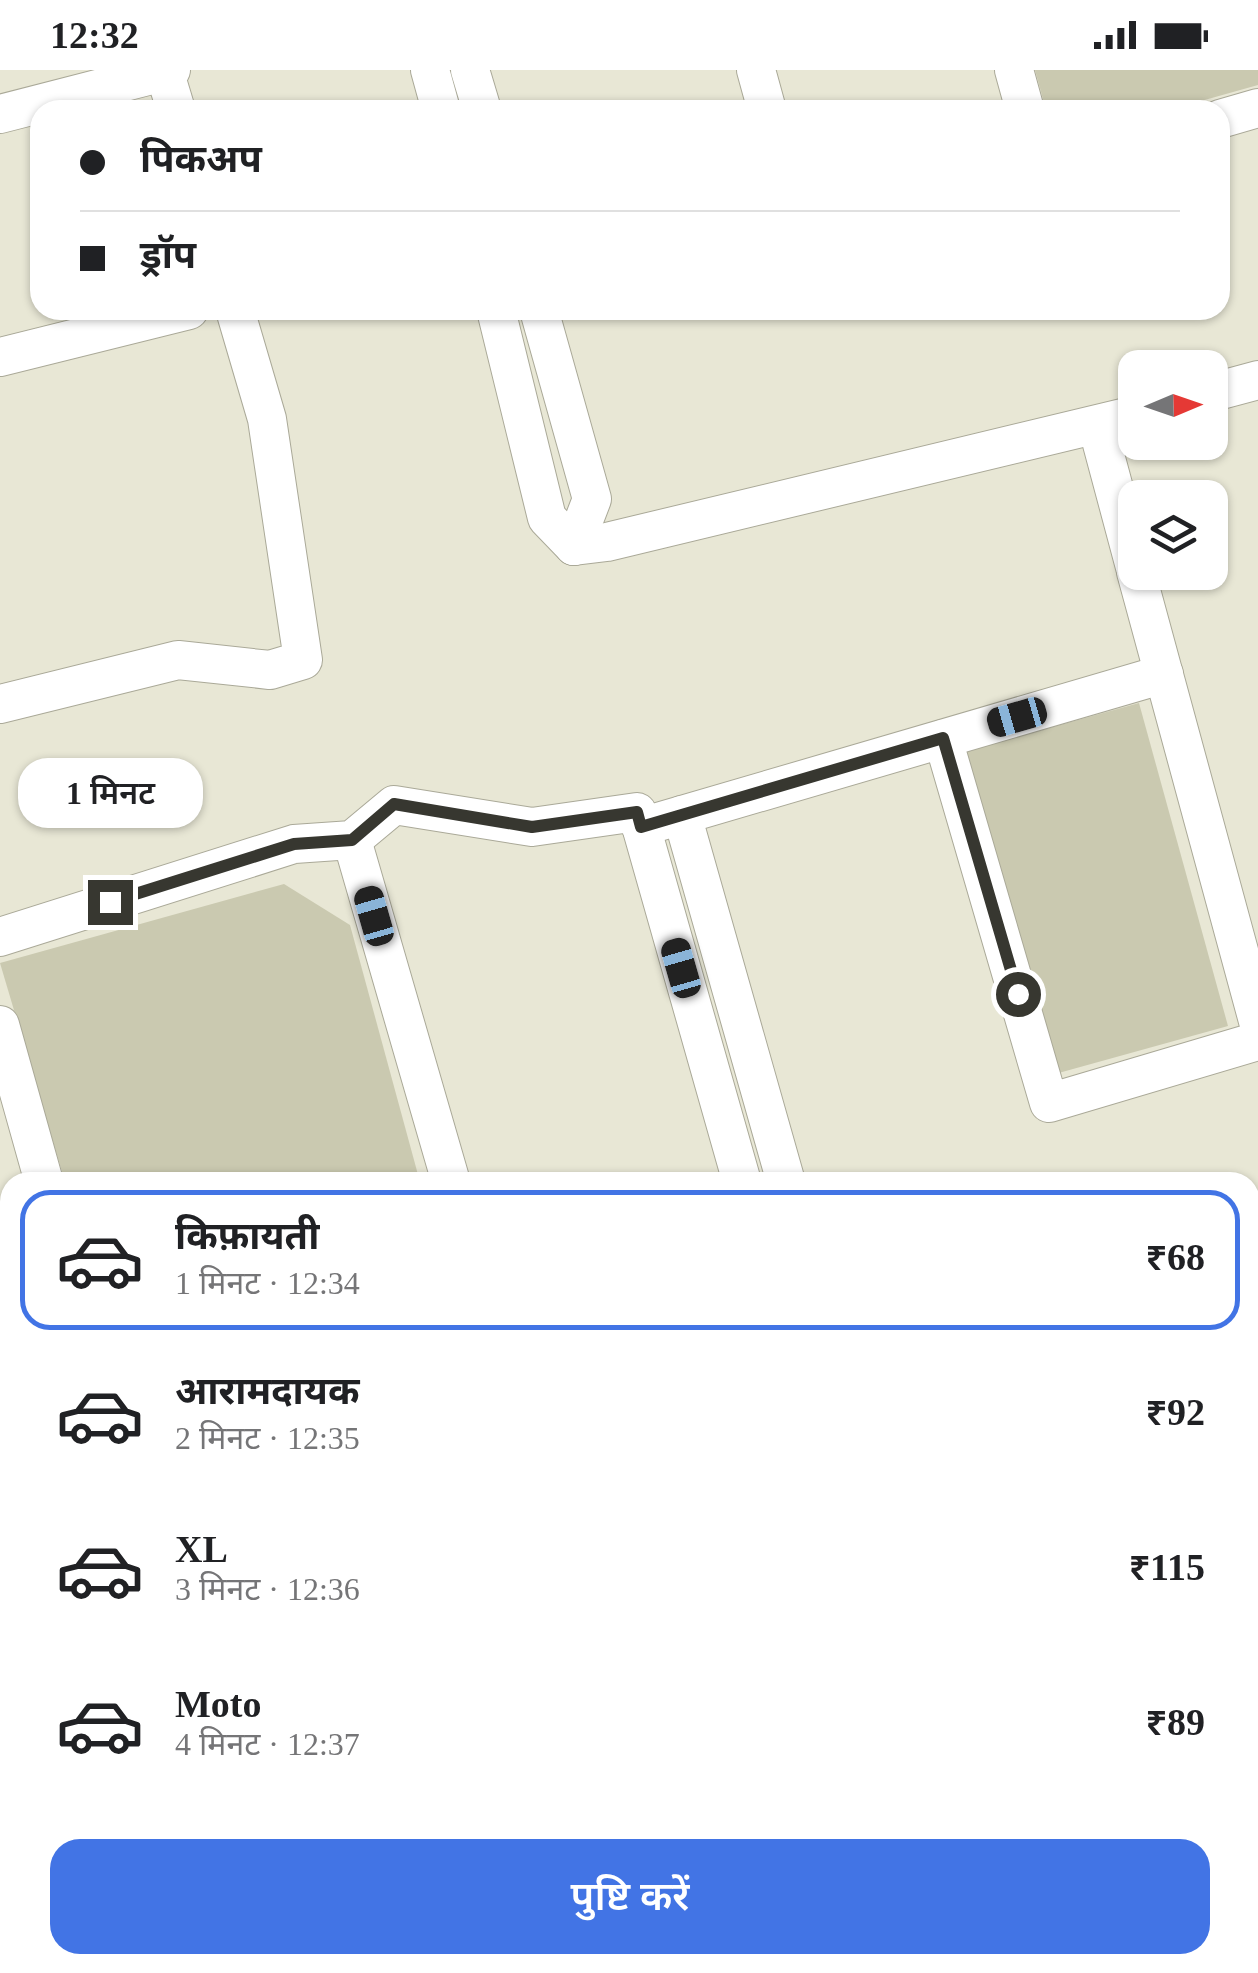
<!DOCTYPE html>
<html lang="hi">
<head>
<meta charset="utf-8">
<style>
	body { margin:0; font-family:"Times New Roman","Noto Sans Devanagari",serif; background:#f6f6f6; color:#202124; height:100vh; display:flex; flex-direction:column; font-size:38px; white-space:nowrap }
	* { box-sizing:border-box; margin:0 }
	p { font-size:32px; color:#757577 }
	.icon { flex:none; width:55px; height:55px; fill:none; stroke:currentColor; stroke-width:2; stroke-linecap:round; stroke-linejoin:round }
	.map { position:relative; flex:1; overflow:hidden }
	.details { position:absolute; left:0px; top:1102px; width:1260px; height:802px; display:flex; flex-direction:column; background:#fff; border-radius:30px 30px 0 0; box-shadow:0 2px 8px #0004 }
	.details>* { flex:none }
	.top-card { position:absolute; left:30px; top:30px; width:1200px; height:220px; border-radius:30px; box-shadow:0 2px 8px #0004; display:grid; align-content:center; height:220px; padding:0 50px; background:#fff }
	.needle { width:65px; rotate:88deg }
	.tools { position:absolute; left:1118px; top:280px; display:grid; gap:20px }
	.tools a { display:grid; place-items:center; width:110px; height:110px; border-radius:20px; background:#fff; box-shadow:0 2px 8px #0004; font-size:50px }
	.end { position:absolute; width:45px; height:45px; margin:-22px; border:12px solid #373730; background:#fff; box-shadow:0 0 0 5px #fff }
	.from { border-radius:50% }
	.bubble { position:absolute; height:70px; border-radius:30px; background:#fff; box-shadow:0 2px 8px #0004; font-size:32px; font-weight:600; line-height:70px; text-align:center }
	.car { position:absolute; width:30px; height:60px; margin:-30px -15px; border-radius:12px; box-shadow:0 0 8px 2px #0007; background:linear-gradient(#222 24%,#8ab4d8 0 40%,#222 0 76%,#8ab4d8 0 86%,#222 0) }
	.top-card b { display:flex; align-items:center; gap:35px; height:95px; font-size:38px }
	.top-card b+b { border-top:2px solid #e0e0e0 }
	.top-card i { width:25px; height:25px; background:#202124 }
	ul { padding:18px 0 0; list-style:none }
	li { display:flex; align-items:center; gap:30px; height:140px; margin:0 20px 15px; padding:0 30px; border:5px solid transparent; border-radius:30px }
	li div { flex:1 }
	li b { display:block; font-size:38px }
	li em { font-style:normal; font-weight:600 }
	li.current { border-color:#4274e5 }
	li>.icon { width:90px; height:90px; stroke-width:1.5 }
	.cta { display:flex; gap:20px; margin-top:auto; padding:20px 50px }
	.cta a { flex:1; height:115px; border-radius:30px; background:#4274e5; color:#fff; font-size:40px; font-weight:600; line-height:115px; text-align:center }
	.status { display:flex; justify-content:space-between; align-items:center; height:70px; padding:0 50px; background:#fff; direction:ltr }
	.status svg { height:28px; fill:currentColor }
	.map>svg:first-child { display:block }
	.green { fill:#cac9b0 }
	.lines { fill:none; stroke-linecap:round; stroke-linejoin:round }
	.street-casing { stroke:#aaa998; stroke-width:40 }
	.secondary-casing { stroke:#aaa998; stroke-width:58 }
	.street { stroke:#fff; stroke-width:38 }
	.secondary { stroke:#fff; stroke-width:55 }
	.route { stroke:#373730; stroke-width:12 }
</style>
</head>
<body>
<div class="status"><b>12:32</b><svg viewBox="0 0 49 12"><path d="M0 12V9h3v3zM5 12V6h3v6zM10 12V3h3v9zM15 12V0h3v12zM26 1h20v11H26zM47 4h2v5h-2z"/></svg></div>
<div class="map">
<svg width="1258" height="1903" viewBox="0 0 1258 1903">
	<rect width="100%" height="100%" fill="#e8e7d5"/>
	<g class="green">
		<polygon points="1035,0 1258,0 1258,15 1169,40 1046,40"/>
		<polygon points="1139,633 1228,956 1055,1004 966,681"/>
		<polygon points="284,814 350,855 420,1112 65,1112 0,893"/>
	</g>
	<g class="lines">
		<g class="street-casing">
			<g id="street">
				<polyline points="164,0 176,40"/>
				<polyline points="430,0 441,40"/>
				<polyline points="470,0 482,40"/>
				<polyline points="756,0 767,40"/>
				<polyline points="1014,0 1025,40"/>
				<polyline points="0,44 171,0"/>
				<polyline points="1220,49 1258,38"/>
				<polyline points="496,240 547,448 574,476"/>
				<polyline points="539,240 592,429 574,476"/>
				<polyline points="0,287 189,240"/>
				<polyline points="1210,323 1258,310"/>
				<polyline points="1097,355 1135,497"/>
				<polyline points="574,476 607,472 1135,345"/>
				<polyline points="1136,502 1258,951"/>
				<polyline points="0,634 178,590 270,600 303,590 267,349 235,240"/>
				<polyline points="943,669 1049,1033 1258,971"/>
				<polyline points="682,745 786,1112"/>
				<polyline points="641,757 1164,604"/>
				<polyline points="352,770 451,1112"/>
				<polyline points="0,867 294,774 352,770 394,735 532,757 637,742 742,1112"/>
				<polyline points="0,955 44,1112"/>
				<polyline points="1250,1845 1258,1850"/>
				<polyline points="763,1895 778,1903"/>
				<polyline points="475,1897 484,1903"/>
			</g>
		</g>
		<g class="secondary-casing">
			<g id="secondary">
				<polyline points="1250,1280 1258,1278"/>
				<polyline points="1250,1366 1258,1364"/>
				<polyline points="0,1667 10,1664"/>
				<polyline points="0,1743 10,1740"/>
			</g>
		</g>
		<use href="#street" class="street"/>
		<use href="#secondary" class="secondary"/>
	</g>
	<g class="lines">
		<polyline class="route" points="110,832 294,774 352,770 394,734 532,757 637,742 641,757 943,668 1018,924"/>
	</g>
</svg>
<div class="tools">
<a><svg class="needle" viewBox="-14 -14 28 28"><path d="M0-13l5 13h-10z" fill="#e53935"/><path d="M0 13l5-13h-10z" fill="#757577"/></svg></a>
<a><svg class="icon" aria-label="layers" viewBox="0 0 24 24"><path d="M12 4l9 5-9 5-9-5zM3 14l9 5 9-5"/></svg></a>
</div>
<i class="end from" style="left:1018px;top:924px"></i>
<i class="end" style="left:110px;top:832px"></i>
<div class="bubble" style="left:18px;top:688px;width:185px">1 मिनट</div>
<i class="car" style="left:1017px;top:647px;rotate:254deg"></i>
<i class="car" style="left:374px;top:846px;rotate:344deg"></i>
<i class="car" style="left:681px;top:898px;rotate:344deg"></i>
<div class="top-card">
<b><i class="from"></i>पिकअप</b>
<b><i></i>ड्रॉप</b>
</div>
<section class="details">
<ul>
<li class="current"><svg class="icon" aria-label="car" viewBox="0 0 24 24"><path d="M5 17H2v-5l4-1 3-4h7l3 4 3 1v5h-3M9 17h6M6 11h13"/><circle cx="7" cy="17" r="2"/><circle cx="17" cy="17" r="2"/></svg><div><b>किफ़ायती</b><p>1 मिनट · 12:34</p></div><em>₹68</em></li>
<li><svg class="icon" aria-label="car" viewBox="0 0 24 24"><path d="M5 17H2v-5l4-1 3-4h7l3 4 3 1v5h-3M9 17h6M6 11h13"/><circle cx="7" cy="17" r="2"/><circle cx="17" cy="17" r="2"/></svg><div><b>आरामदायक</b><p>2 मिनट · 12:35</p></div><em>₹92</em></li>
<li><svg class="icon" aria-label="car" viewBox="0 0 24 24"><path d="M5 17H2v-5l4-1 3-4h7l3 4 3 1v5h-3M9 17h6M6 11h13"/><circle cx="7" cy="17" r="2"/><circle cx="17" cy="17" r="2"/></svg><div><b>XL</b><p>3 मिनट · 12:36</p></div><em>₹115</em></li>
<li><svg class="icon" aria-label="car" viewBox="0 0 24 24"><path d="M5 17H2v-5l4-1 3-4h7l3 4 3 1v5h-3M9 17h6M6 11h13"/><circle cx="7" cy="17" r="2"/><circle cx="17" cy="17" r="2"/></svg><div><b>Moto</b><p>4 मिनट · 12:37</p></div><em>₹89</em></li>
</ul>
<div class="cta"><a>पुष्टि करें</a></div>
</section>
</div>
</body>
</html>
